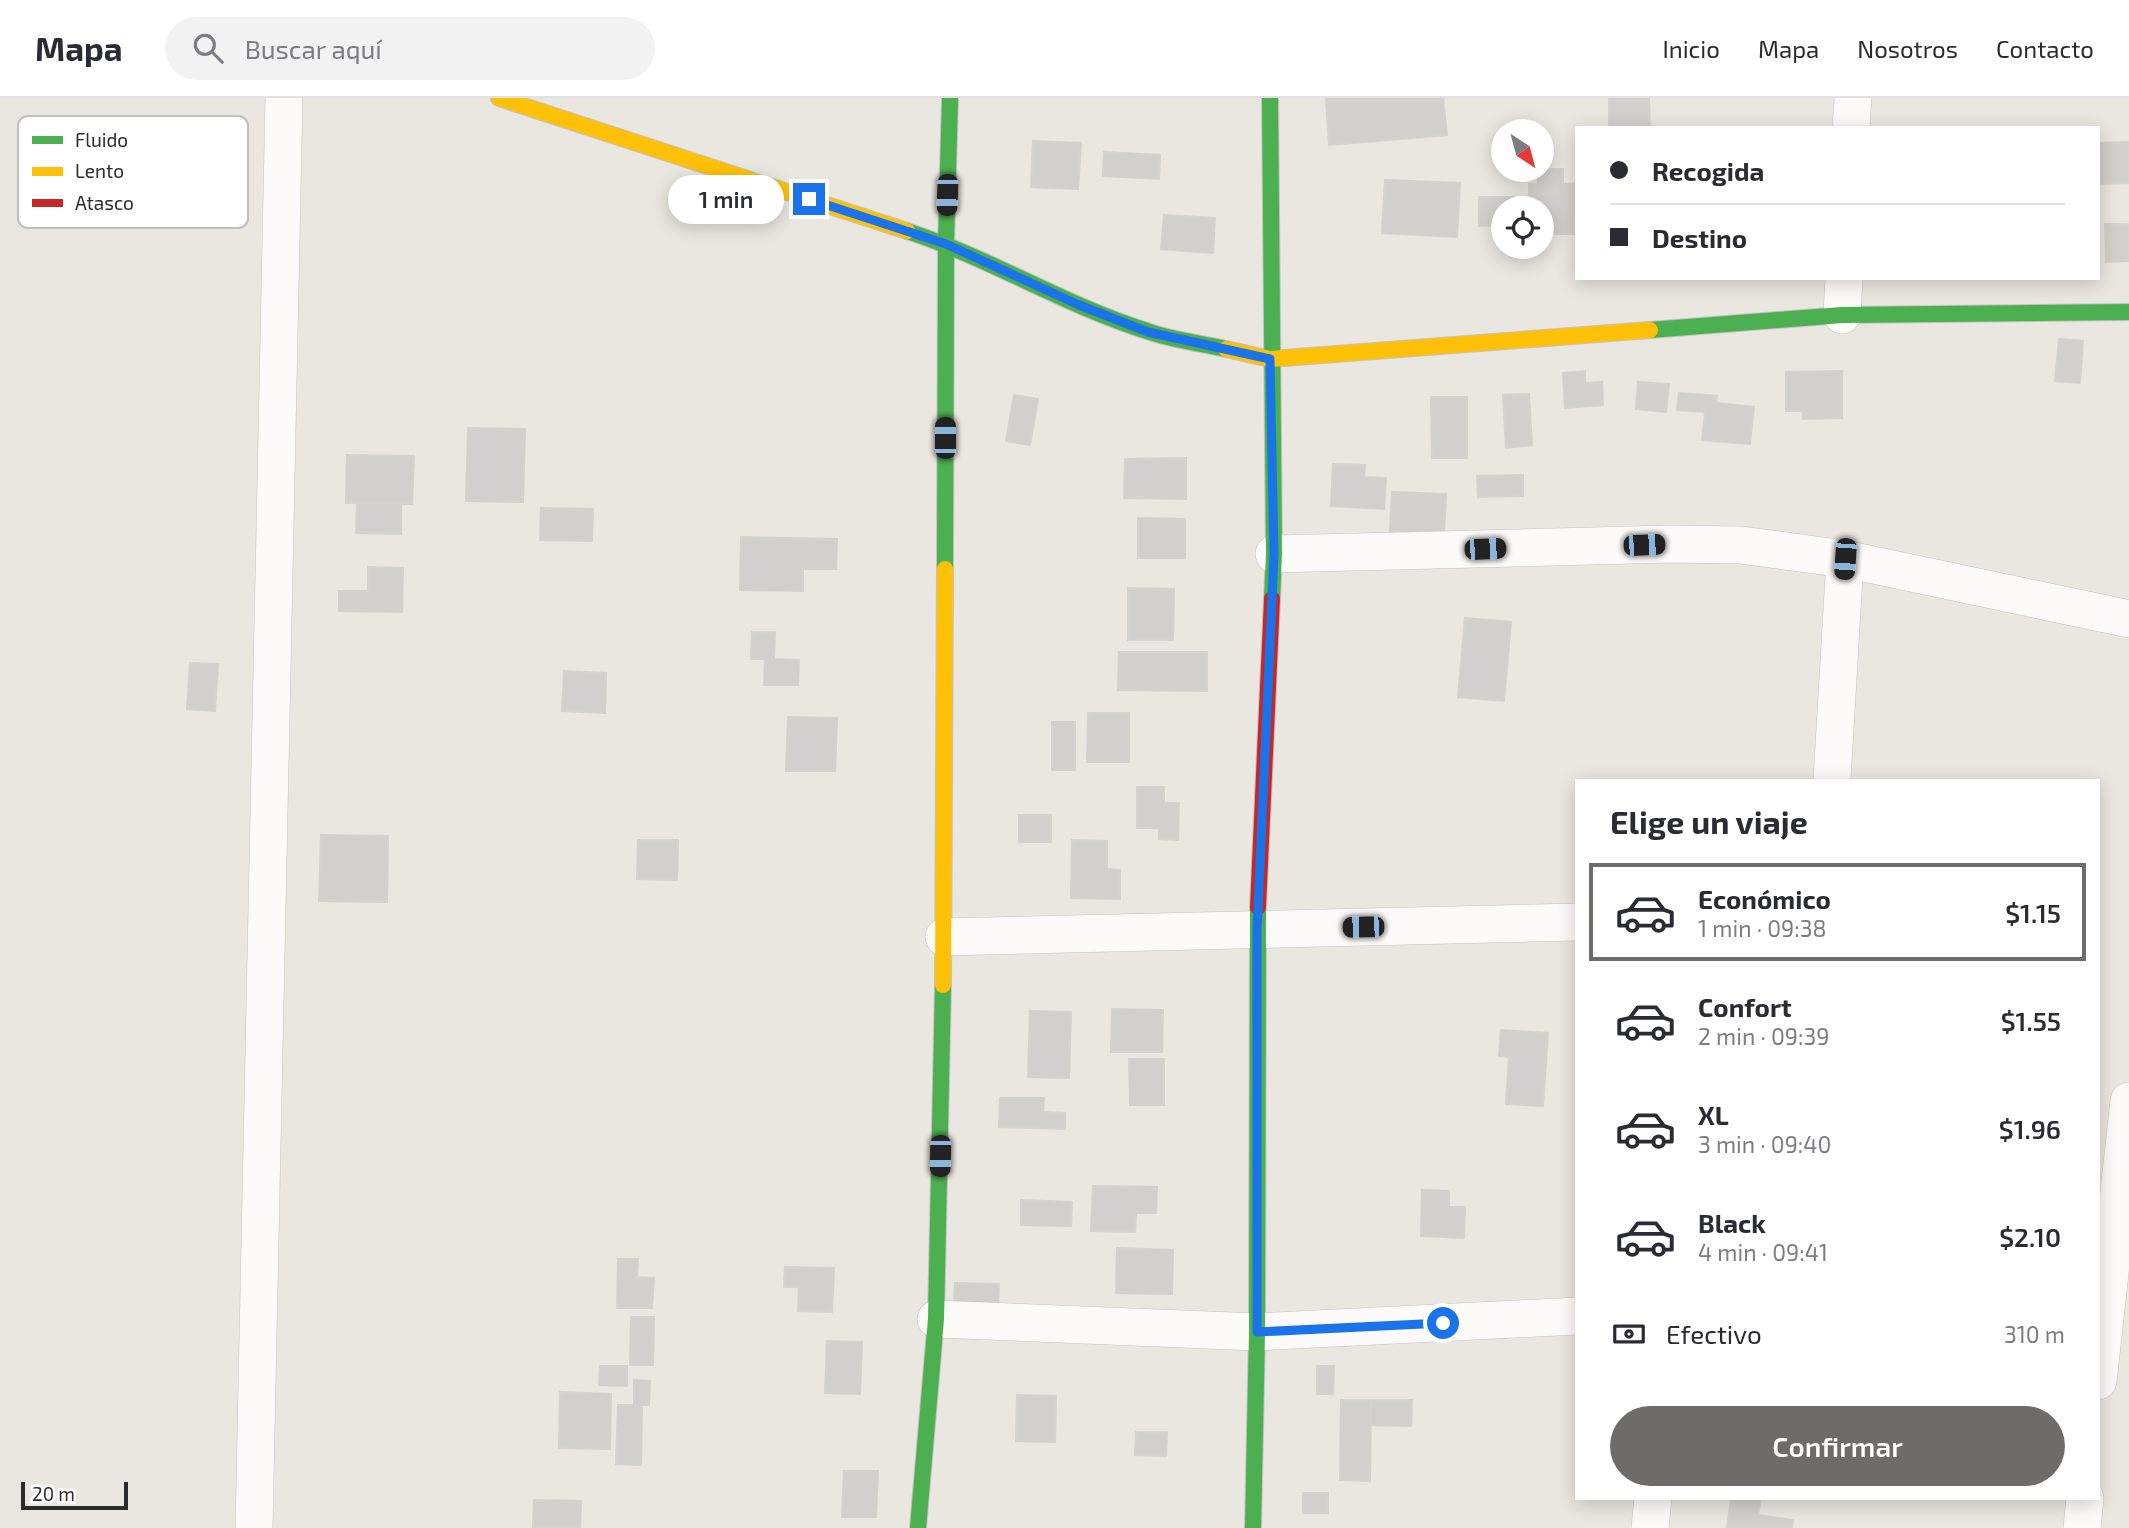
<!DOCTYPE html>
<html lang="es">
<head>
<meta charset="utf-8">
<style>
	body { margin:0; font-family:"Exo 2",sans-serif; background:#f2f2f3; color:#2b2b33; height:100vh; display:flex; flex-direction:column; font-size:26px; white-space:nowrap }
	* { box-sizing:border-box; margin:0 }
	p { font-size:23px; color:#7c7c81 }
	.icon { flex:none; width:38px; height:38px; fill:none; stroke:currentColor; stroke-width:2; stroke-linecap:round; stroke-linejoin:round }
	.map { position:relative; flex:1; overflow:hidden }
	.panel { position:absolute; left:1575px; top:681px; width:525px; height:721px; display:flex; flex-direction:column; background:#fff; border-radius:0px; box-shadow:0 4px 18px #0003 }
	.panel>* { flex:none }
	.banner { position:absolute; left:1575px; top:28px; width:525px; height:154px; border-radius:0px; box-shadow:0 4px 18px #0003; display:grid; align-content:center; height:154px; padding:0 35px; background:#fff }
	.needle { width:46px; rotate:144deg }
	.controls { position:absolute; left:1491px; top:21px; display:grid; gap:14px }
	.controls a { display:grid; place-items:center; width:63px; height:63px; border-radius:50%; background:#fff; box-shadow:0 4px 18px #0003; font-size:35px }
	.scale { position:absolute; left:21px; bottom:18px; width:107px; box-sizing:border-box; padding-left:7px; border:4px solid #2b2b2b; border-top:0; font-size:19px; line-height:24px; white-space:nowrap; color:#2b2b2b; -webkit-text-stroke:5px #fff; paint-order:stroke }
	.end { position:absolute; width:32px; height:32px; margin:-16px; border:9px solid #1a73e8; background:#fff; box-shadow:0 0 0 4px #fff }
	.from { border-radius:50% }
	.bubble { position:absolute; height:49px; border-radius:24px; background:#fff; box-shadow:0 4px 18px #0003; font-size:23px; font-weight:600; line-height:49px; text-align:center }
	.car { position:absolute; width:21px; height:42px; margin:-21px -10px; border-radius:9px; box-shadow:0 0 5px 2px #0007; background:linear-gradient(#222 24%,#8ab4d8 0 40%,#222 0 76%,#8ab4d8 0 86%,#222 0) }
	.banner b { display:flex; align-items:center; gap:24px; height:66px; font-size:26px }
	.banner b+b { border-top:2px solid #e1e1e2 }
	.banner i { width:18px; height:18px; background:#2b2b33 }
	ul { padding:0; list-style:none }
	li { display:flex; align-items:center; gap:21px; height:98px; margin:0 14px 10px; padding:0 21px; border:4px solid transparent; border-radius:0px }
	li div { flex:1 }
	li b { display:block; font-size:26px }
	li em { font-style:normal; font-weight:600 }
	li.active { border-color:#6e6c6a }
	li>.icon { width:63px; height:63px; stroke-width:1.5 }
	h2 { padding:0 35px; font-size:32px; line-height:84px }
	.pay { display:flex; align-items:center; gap:18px; height:77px; padding:0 35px; font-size:26px }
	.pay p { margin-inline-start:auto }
	.action { display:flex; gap:14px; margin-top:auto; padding:14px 35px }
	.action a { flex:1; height:80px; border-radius:42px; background:#6e6c6a; color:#fff; font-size:28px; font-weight:600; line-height:80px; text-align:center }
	header { display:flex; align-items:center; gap:42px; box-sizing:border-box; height:98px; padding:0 35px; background:#fff; border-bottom:2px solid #e1e1e2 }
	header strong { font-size:33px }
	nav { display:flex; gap:38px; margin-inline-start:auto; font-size:24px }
	.search { width:490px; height:63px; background:#f2f2f3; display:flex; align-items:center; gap:18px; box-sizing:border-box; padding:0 24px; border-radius:38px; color:#7c7c81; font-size:26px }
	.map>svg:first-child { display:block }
	.building { fill:#d2d0cc; stroke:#d4d2cd; stroke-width:2 }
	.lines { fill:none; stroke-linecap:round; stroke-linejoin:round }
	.street-casing { stroke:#c3c2c1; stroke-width:38 }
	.fast-casing { stroke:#c3c2c1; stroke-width:18 }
	.slow-casing { stroke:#c3c2c1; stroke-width:18 }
	.jam-casing { stroke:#c3c2c1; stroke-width:18 }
	.street { stroke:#fcfbfa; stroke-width:37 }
	.fast { stroke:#4caf50; stroke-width:16 }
	.slow { stroke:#ffc107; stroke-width:16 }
	.jam { stroke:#c62828; stroke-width:16 }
	.route { stroke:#1a73e8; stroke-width:9 }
	.key { fill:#fff; stroke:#bfbfbf; stroke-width:2 }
	.key-label { font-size:19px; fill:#2b2b2b }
</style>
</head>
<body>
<header>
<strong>Mapa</strong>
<div class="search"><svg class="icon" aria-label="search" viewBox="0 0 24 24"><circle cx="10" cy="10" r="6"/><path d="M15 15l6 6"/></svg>Buscar aquí</div>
<nav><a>Inicio</a><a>Mapa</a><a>Nosotros</a><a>Contacto</a></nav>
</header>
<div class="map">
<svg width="2129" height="1430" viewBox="0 0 2129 1430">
	<rect width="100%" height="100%" fill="#eae6e0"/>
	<g class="building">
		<polygon points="1326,0 1443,0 1447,37 1329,47"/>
		<polygon points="1609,0 1649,0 1650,30 1609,30"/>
		<polygon points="1033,43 1081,45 1078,91 1031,89"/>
		<polygon points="2129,44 2129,85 2098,86 2098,45"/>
		<polygon points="1104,54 1160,57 1159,81 1103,78"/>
		<polygon points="1542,71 1563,71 1563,86 1577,85 1577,136 1542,136 1542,110 1529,110 1529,86 1538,86 1537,72"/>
		<polygon points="1385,82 1460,85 1457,139 1382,135"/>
		<polygon points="1479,99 1514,99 1514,110 1503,110 1503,127 1479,128"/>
		<polygon points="1164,117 1215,120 1213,155 1161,151"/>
		<polygon points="2105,126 2129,126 2129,163 2106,164"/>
		<polygon points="2059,241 2083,243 2080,285 2055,283"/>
		<polygon points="1585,273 1585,285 1602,284 1603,307 1565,310 1563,275"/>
		<polygon points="1842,273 1842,320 1803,321 1803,313 1786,313 1786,274"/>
		<polygon points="1638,284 1669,286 1666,314 1636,311"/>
		<polygon points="1679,295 1717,298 1716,305 1754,309 1750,346 1702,342 1705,314 1677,312"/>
		<polygon points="1529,296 1532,347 1506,350 1503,297"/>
		<polygon points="1014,297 1038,301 1030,347 1006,343"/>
		<polygon points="1431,299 1467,299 1467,360 1432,360"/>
		<polygon points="468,330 525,331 523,404 466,403"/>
		<polygon points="347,357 414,358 412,406 346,405"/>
		<polygon points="1186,360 1186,401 1124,400 1125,361"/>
		<polygon points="1333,366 1365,367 1364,379 1386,380 1384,411 1331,408"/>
		<polygon points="1523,377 1523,398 1478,399 1477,378"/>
		<polygon points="1392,394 1446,396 1444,435 1390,433"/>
		<polygon points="357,405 401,406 401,436 356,435"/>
		<polygon points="541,410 593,411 592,443 540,442"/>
		<polygon points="1138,420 1185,421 1185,460 1138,460"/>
		<polygon points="741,439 837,441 836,471 803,471 803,493 740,492"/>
		<polygon points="368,469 403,470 402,514 339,513 339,493 368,493"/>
		<polygon points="1128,490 1174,491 1173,542 1128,542"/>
		<polygon points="1465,520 1511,524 1504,603 1458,599"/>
		<polygon points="752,534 775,534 774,561 799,562 798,587 764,587 765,561 751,561"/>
		<polygon points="1119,554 1207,554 1207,593 1118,592"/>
		<polygon points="190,565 218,566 215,613 187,611"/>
		<polygon points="564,573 606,575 605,615 562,613"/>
		<polygon points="1088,615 1129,615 1129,664 1087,664"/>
		<polygon points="788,619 837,620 835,673 786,673"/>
		<rect x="1052" y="624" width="23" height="48"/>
		<polygon points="1137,689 1164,689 1164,705 1179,705 1178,742 1159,741 1159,730 1137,730"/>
		<rect x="1019" y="717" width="32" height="27"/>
		<polygon points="321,737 388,738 387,804 319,803"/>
		<polygon points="638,742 678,742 677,782 637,781"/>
		<polygon points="1072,742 1107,743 1107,771 1120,772 1120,801 1071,800"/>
		<polygon points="1112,911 1163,912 1162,954 1111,954"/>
		<polygon points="1030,913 1071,914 1069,980 1028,979"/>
		<polygon points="1501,932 1548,935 1543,1008 1506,1006 1509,959 1499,958"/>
		<polygon points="1129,961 1164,961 1164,1007 1130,1007"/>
		<polygon points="1000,1000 1044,1000 1043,1014 1065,1015 1065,1031 999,1029"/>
		<polygon points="1093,1088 1157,1089 1156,1115 1136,1115 1135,1134 1091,1133"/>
		<polygon points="1422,1092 1449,1093 1449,1109 1465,1109 1464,1140 1421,1138"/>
		<polygon points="1021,1102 1072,1104 1071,1128 1021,1127"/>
		<polygon points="1117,1150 1173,1152 1172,1196 1116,1195"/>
		<polygon points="618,1161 638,1161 637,1179 654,1180 652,1210 617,1210"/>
		<polygon points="785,1169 834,1170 832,1214 798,1213 799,1189 784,1189"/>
		<polygon points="955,1185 999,1186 998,1210 954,1209"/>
		<polygon points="631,1219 654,1219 653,1267 630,1267"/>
		<polygon points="827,1243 862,1244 860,1296 825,1295"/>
		<polygon points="600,1268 627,1268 627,1288 599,1287"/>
		<polygon points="1317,1268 1334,1268 1333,1296 1317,1296"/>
		<polygon points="634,1282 650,1283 649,1307 642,1307 641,1367 616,1366 618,1307 634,1307"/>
		<polygon points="560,1294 611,1296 610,1351 559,1350"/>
		<polygon points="1017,1297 1056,1298 1055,1344 1016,1343"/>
		<polygon points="1341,1302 1371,1302 1370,1383 1340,1382"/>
		<polygon points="1371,1302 1412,1302 1411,1328 1370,1327"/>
		<polygon points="1136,1334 1167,1334 1166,1358 1135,1357"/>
		<polygon points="844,1373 878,1373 876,1419 842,1419"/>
		<rect x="1303" y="1395" width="25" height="20"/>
		<polygon points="1731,1400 1761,1400 1758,1417 1793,1422 1792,1430 1727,1430"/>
		<polygon points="534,1402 581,1403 580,1430 533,1430"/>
	</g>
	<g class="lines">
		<g class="street-casing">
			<g id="street">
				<polyline points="1851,30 1853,0"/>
				<polyline points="1842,217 1844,180"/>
				<polyline points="1274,456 1670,446 1741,447 1845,461 2129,521"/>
				<polyline points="1832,682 1845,461"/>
				<polyline points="944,839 1577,824"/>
				<polyline points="936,1221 1257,1234 1577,1218"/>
				<polyline points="2098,1283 2129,1003"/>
				<polyline points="254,1430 284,0"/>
				<polyline points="1650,1430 1653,1400"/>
				<polyline points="2082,1430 2085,1400"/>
			</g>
		</g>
		<g class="fast-casing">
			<g id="fast">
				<polyline points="1270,0 1274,456 1272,501"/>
				<path d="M907 133C990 160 1064 207 1147 233 1172 242 1200 245 1226 251"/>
				<polyline points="1650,232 1842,217 2129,214"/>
				<polyline points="945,471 946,146 950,0"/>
				<polyline points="918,1430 936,1221 943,887"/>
				<polyline points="1253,1430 1257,1234 1258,809"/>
			</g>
		</g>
		<g class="slow-casing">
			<g id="slow">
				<polyline points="499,0 907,133"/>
				<polyline points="1226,251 1270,261 1650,232"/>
				<polyline points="943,887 945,471"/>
			</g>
		</g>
		<g class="jam-casing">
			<polyline id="jam" points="1258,809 1272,501"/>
		</g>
		<use href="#street" class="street"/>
		<use href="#fast" class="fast"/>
		<use href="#slow" class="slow"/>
		<use href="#jam" class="jam"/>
	</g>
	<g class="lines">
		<polyline class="route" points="809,101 946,146 1079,207 1148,234 1270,261 1274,456 1257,832 1257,1234 1443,1225"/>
	</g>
	<rect x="18" y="18" width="230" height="112" rx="10" class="key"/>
	<rect x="32" y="38" width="31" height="8" fill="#4caf50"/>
	<rect x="32" y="69" width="31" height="9" fill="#ffc107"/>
	<rect x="32" y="101" width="31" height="8" fill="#c62828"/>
	<g class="key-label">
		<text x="75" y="49">Fluido</text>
		<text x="75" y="80">Lento</text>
		<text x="75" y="112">Atasco</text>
	</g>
</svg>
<div class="controls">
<a><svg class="needle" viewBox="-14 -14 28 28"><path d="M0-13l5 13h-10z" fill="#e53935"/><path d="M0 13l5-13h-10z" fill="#7c7c81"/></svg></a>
<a><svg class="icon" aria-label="locate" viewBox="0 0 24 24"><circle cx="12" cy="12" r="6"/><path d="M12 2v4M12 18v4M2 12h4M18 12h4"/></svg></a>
</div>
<div class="scale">20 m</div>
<i class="end from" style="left:1443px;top:1225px"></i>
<i class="end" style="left:809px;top:101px"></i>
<div class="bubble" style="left:668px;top:77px;width:116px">1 min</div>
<i class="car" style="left:947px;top:97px;rotate:182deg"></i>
<i class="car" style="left:945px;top:340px;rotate:0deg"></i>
<i class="car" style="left:1644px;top:447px;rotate:88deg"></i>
<i class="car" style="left:1485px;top:451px;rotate:88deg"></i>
<i class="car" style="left:1845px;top:461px;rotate:184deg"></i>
<i class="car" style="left:1363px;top:829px;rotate:269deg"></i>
<i class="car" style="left:940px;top:1058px;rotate:181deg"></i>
<div class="banner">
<b><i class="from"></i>Recogida</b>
<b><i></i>Destino</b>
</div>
<section class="panel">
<h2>Elige un viaje</h2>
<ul>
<li class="active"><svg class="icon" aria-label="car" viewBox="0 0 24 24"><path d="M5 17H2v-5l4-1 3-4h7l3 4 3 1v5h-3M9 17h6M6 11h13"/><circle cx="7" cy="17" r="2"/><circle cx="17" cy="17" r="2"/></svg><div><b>Económico</b><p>1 min · 09:38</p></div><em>$1.15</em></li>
<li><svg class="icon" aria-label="car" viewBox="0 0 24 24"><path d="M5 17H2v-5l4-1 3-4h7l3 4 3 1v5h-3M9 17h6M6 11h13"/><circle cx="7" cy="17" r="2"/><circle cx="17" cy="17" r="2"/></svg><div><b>Confort</b><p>2 min · 09:39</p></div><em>$1.55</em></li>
<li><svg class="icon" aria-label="car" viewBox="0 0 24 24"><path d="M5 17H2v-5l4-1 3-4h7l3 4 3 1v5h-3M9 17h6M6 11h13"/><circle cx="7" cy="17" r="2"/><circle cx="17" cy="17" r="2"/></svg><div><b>XL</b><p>3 min · 09:40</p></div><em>$1.96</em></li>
<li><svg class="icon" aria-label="car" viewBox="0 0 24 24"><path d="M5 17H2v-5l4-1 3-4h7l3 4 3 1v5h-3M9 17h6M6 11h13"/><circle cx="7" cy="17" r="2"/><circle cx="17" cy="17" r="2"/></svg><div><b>Black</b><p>4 min · 09:41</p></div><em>$2.10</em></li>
</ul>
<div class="pay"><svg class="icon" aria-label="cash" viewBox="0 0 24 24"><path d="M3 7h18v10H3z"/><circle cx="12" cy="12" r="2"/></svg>Efectivo<p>310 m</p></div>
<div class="action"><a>Confirmar</a></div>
</section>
</div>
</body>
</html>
